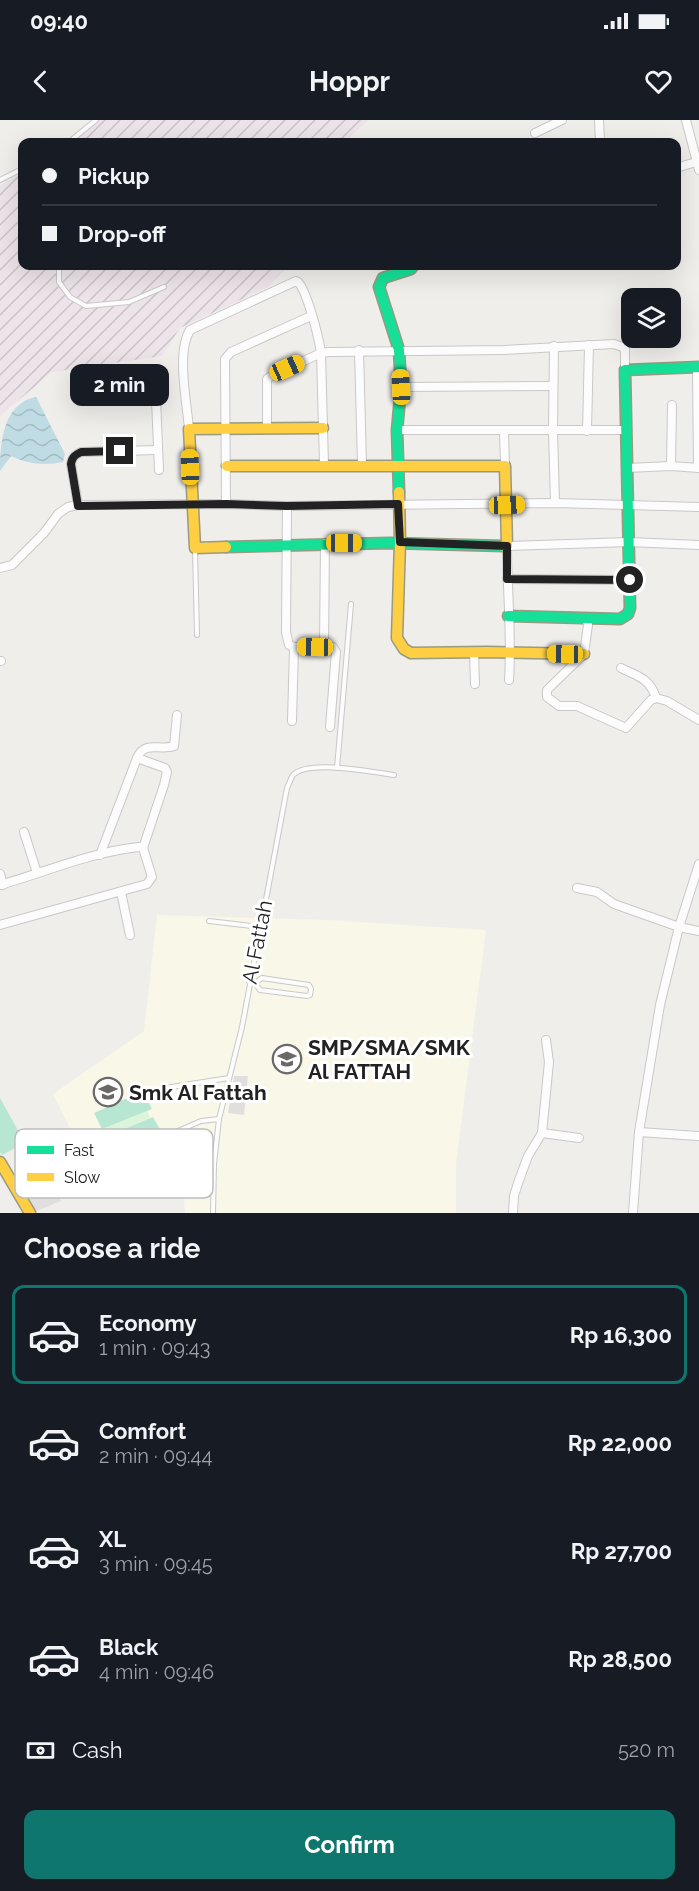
<!DOCTYPE html>
<html lang="en">
<head>
<meta charset="utf-8">
<style>
	body { margin:0; font-family:Raleway,sans-serif; background:#242831; color:#f1f3f6; height:100vh; display:flex; flex-direction:column; font-size:22px; white-space:nowrap }
	* { box-sizing:border-box; margin:0 }
	p { font-size:20px; color:#9ea1a6 }
	.icon { flex:none; width:33px; height:33px; fill:none; stroke:currentColor; stroke-width:2; stroke-linecap:round; stroke-linejoin:round }
	.map { position:relative; height:1093px; overflow:hidden }
	.sheet { display:flex; flex-direction:column; background:#171b24; flex:1 }
	.sheet>* { flex:none }
	.hud { position:absolute; left:18px; top:18px; width:663px; height:132px; border-radius:12px; box-shadow:0 6px 24px #0002; display:grid; align-content:center; height:132px; padding:0 24px; background:#171b24 }
	.buttons { position:absolute; left:621px; top:168px; display:grid; gap:12px }
	.buttons a { display:grid; place-items:center; width:60px; height:60px; border-radius:12px; background:#171b24; box-shadow:0 6px 24px #0002; font-size:30px }
	.end { position:absolute; width:27px; height:27px; margin:-14px; border:8px solid #222; background:#fff; box-shadow:0 0 0 3px #fff }
	.from { border-radius:50% }
	.bubble { position:absolute; height:42px; border-radius:12px; background:#171b24; box-shadow:0 6px 24px #0002; font-size:20px; font-weight:700; line-height:42px; text-align:center }
	.car { position:absolute; width:18px; height:36px; margin:-18px -9px; border-radius:8px; box-shadow:0 0 4px 2px #0007; background:linear-gradient(#f5c518 24%,#345 0 40%,#f5c518 0 76%,#345 0 86%,#f5c518 0) }
	.hud b { display:flex; align-items:center; gap:21px; height:57px; font-size:22px }
	.hud b+b { border-top:2px solid #363941 }
	.hud i { width:15px; height:15px; background:#f1f3f6 }
	ul { padding:0; list-style:none }
	li { display:flex; align-items:center; gap:18px; height:99px; margin:0 12px 9px; padding:0 12px; border:3px solid transparent; border-radius:12px }
	li div { flex:1 }
	li b { display:block; font-size:22px }
	li em { font-style:normal; font-weight:700 }
	li.active { border-color:#0f766e }
	li>.icon { width:54px; height:54px; stroke-width:1.5 }
	h2 { padding:0 24px; font-size:27px; line-height:72px }
	.pay { display:flex; align-items:center; gap:15px; height:66px; padding:0 24px; font-size:22px }
	.pay p { margin-inline-start:auto }
	.action { display:flex; gap:12px; margin-top:auto; padding:12px 24px }
	.action a { flex:1; height:69px; border-radius:12px; background:#0f766e; color:#fff; font-size:24px; font-weight:700; line-height:69px; text-align:center }
	.status { display:flex; justify-content:space-between; align-items:center; height:42px; padding:0 30px; background:#171b24; direction:ltr }
	.status svg { height:16px; fill:currentColor }
	header { display:flex; justify-content:space-between; align-items:center; height:78px; padding:0 24px; background:#171b24; font-size:27px; font-weight:700 }
	.map>svg:first-child { display:block }
	.industrial { fill:url(#industrial-furrows) }
	.education { fill:#f8f7e8 }
	.park { fill:#daf5da }
	.pitch { fill:#b7e6d2 }
	.parking { fill:#e0dfde }
	.water { fill:url(#water-waves) }
	.lines { fill:none; stroke-linecap:round; stroke-linejoin:round }
	.lane-casing { stroke:#c9c8c7; stroke-width:6 }
	.street-casing { stroke:#c9c8c7; stroke-width:10 }
	.fast-casing { stroke:#999a82; stroke-width:13 }
	.slow-casing { stroke:#999a82; stroke-width:13 }
	.lane { stroke:#fdfcfc; stroke-width:4 }
	.street { stroke:#fdfcfc; stroke-width:8 }
	.fast { stroke:#16e098; stroke-width:10 }
	.slow { stroke:#ffcf43; stroke-width:10 }
	.route { stroke:#222; stroke-width:8 }
	.labels { text-anchor:middle; dominant-baseline:central; stroke-width:6; stroke-linejoin:round; paint-order:stroke }
	.street-label { font-size:21px; fill:#222; stroke:#fff }
	.poi-label { font-size:21px; font-weight:bold; fill:#222; stroke:#fff; text-anchor:start }
	.key { fill:#fff; stroke:#bdbdbd; stroke-width:1.5 }
	.key-label { font-size:16px; fill:#222 }
</style>
</head>
<body>
<div class="status"><b>09:40</b><svg viewBox="0 0 49 12"><path d="M0 12V9h3v3zM5 12V6h3v6zM10 12V3h3v9zM15 12V0h3v12zM26 1h20v11H26zM47 4h2v5h-2z"/></svg></div>
<header><svg class="icon" aria-label="back" viewBox="0 0 24 24"><path d="M15 5l-7 7 7 7"/></svg>Hoppr<svg class="icon" aria-label="heart" viewBox="0 0 24 24"><path d="M12 20l-8-8c-3-5 5-10 8-4 3-6 11-1 8 4z"/></svg></header>
<div class="map">
<svg width="699" height="1093" viewBox="0 0 699 1093">
	<defs>
		<pattern id="industrial-furrows" width="10" height="10" patternUnits="userSpaceOnUse" patternTransform="scale(1.5)"><rect width="10" height="10" fill="#ede4e9"/><path d="M-1 1l2-2M0 10L10 0M9 11l2-2" fill="none" stroke="#cbc3c8"/></pattern>
		<pattern id="water-waves" width="16" height="10" patternUnits="userSpaceOnUse" patternTransform="scale(1.5)"><rect width="16" height="10" fill="#bfdbe3"/><path d="M0 5q4-4 8 0t8 0" fill="none" stroke="#a4bcc2"/></pattern>
	</defs>
	<rect width="100%" height="100%" fill="#f0eeeb"/>
	<g class="industrial">
		<polygon points="97,0 369,0 344,22 71,22"/>
		<polygon points="22,53 22,146 288,146 266,168 180,208 162,236 52,252 0,296 0,65"/>
	</g>
	<polygon class="education" points="157,795 328,800 486,810 456,1044 456,1093 185,1093 181,1035 98,1064 53,974 144,911"/>
	<polygon class="park" points="147,991 150,998 110,1015 106,1007"/>
	<g class="pitch">
		<polygon points="143,971 152,989 102,1009 94,993"/>
		<polygon points="0,978 25,1023 2,1035 0,1032"/>
		<polygon points="153,997 161,1011 110,1032 103,1018"/>
	</g>
	<g class="parking">
		<polygon points="234,956 248,956 244,995 228,993"/>
		<polygon points="47,1050 61,1081 34,1092 15,1060"/>
	</g>
	<path class="water" d="M36 277 65 334 63 342C45 346 27 344 11 336L0 351C0 323 3 283 36 277Z"/>
	<g class="lines">
		<g class="lane-casing">
			<g id="lane">
				<polyline points="69,22 96,0"/>
				<polyline points="0,60 22,49"/>
				<polyline points="59,146 59,162 70,177 86,186 129,182 164,167"/>
				<polyline points="195,429 197,515"/>
				<polyline points="337,648 351,484"/>
				<polyline points="209,801 260,807"/>
				<polyline points="249,862 255,863 260,870 307,876 310,875 311,869 309,865 262,858 255,863"/>
				<polyline points="165,968 229,958"/>
				<polyline points="178,1011 201,1001 219,999"/>
				<path d="M213 1093 214 1044 219 999 242 907 287 668C289 664 291 658 293 655 308 639 373 652 394 655"/>
			</g>
		</g>
		<g class="street-casing">
			<g id="street">
				<polyline points="599,0 600,22"/>
				<polyline points="686,0 699,50"/>
				<polyline points="535,13 562,0"/>
				<polyline points="676,48 696,42"/>
				<polyline points="554,226 553,310 555,383"/>
				<polyline points="359,230 362,345"/>
				<polyline points="697,247 698,348"/>
				<polyline points="155,256 159,350"/>
				<polyline points="401,267 553,266"/>
				<polyline points="267,308 267,259 271,256 321,233 329,232 504,230 614,224 625,228 625,250"/>
				<path d="M189 309C187 283 176 232 190 210L296 161 298 162C307 171 319 218 321 233L324 345"/>
				<polyline points="397,310 626,310"/>
				<polyline points="504,311 505,346"/>
				<polyline points="587,311 589,225"/>
				<polyline points="671,346 672,285"/>
				<polyline points="627,348 671,346 699,348"/>
				<polyline points="226,384 225,239 231,232 311,196"/>
				<path d="M78 385 71 344C72 337 75 335 81 332L158 330"/>
				<polyline points="287,386 286,512 289,525 294,527"/>
				<polyline points="0,448 12,445 44,413 58,394 68,387 78,385 226,384 287,386 555,383 699,387"/>
				<polyline points="507,459 630,460"/>
				<polyline points="586,498 588,505 584,534 547,570 547,577 559,586 577,586 626,608 651,580 656,578 667,581 699,600"/>
				<polyline points="324,527 333,527 336,532 330,607"/>
				<polyline points="474,533 475,564"/>
				<polyline points="0,541 1,541"/>
				<path d="M621 548C637 556 650 558 656 578"/>
				<path d="M509 560C512 515 507 470 507 426L629 422 699 425"/>
				<polyline points="292,601 294,527 324,527 325,423"/>
				<path d="M137 638C145 620 159 631 174 626L177 595"/>
				<polyline points="24,712 37,753"/>
				<polyline points="100,735 137,638 165,648 167,652 164,665 143,728"/>
				<polyline points="0,754 3,765"/>
				<path d="M0 765C46 752 91 732 139 727L143 728 152 757 147 764 0 805"/>
				<polyline points="577,768 597,772 614,784 679,807 699,811"/>
				<polyline points="121,772 130,815"/>
				<polyline points="639,1012 698,1016"/>
				<polyline points="542,1013 579,1018"/>
				<polyline points="513,1093 514,1076 518,1063 528,1036 542,1013 549,942 546,920"/>
				<polyline points="633,1093 639,1012 660,885 679,807 699,744"/>
			</g>
		</g>
		<g class="fast-casing">
			<g id="fast">
				<polyline points="399,372 397,310 401,267 399,230 379,167 383,158 411,149 413,146"/>
				<polyline points="226,427 390,423 504,426"/>
				<polyline points="508,496 620,499 628,494 630,488 625,250 699,247"/>
			</g>
		</g>
		<g class="slow-casing">
			<g id="slow">
				<polyline points="227,346 505,346 507,426 504,426"/>
				<polyline points="399,372 400,422 397,518 404,529 411,533 487,532 584,534"/>
				<polyline points="226,427 195,428 189,309 323,308"/>
				<polyline points="0,1042 30,1093"/>
			</g>
		</g>
		<use href="#lane" class="lane"/>
		<use href="#street" class="street"/>
		<use href="#fast" class="fast"/>
		<use href="#slow" class="slow"/>
	</g>
	<g class="lines">
		<path class="route" d="M120 331 81 332C75 335 72 337 71 344L78 386 226 384 287 386 398 384 400 422 507 426V459L630 460"/>
	</g>
	<defs>
		<g id="school-ring" transform="scale(1.5)"><circle r="9.5" fill="#fff" stroke="#6a6968" stroke-width="1.5"/><path d="M0-5L7-2L0 1L-7-2ZM-4 1L0 2.5L4 1V4Q0 6-4 4Z" fill="#6a6968"/></g>
	</defs>
	<g fill-rule="evenodd">
		<use href="#school-ring" x="287" y="939"/>
		<use href="#school-ring" x="108" y="972"/>
	</g>
	<g class="labels">
		<g class="street-label">
			<text transform="translate(257 822) rotate(-79)">Al Fattah</text>
		</g>
		<g class="poi-label">
			<text x="308" y="927">SMP/SMA/SMK<tspan x="308" dy="24">Al FATTAH</tspan></text>
			<text x="129" y="972">Smk Al Fattah</text>
		</g>
	</g>
	<rect x="15" y="1009" width="198" height="69" rx="9" class="key"/>
	<rect x="27" y="1026" width="27" height="8" fill="#16e098"/>
	<rect x="27" y="1053" width="27" height="8" fill="#ffcf43"/>
	<g class="key-label">
		<text x="64" y="1036">Fast</text>
		<text x="64" y="1063">Slow</text>
	</g>
</svg>
<div class="buttons">
<a><svg class="icon" aria-label="layers" viewBox="0 0 24 24"><path d="M12 4l9 5-9 5-9-5zM3 14l9 5 9-5"/></svg></a>
</div>
<i class="end from" style="left:630px;top:460px"></i>
<i class="end" style="left:120px;top:331px"></i>
<div class="bubble" style="left:70px;top:244px;width:99px">2 min</div>
<i class="car" style="left:287px;top:248px;rotate:66deg"></i>
<i class="car" style="left:401px;top:267px;rotate:357deg"></i>
<i class="car" style="left:190px;top:347px;rotate:358deg"></i>
<i class="car" style="left:507px;top:385px;rotate:88deg"></i>
<i class="car" style="left:344px;top:423px;rotate:90deg"></i>
<i class="car" style="left:315px;top:527px;rotate:271deg"></i>
<i class="car" style="left:565px;top:534px;rotate:271deg"></i>
<div class="hud">
<b><i class="from"></i>Pickup</b>
<b><i></i>Drop-off</b>
</div>
</div>
<section class="sheet">
<h2>Choose a ride</h2>
<ul>
<li class="active"><svg class="icon" aria-label="car" viewBox="0 0 24 24"><path d="M5 17H2v-5l4-1 3-4h7l3 4 3 1v5h-3M9 17h6M6 11h13"/><circle cx="7" cy="17" r="2"/><circle cx="17" cy="17" r="2"/></svg><div><b>Economy</b><p>1 min · 09:43</p></div><em>Rp 16,300</em></li>
<li><svg class="icon" aria-label="car" viewBox="0 0 24 24"><path d="M5 17H2v-5l4-1 3-4h7l3 4 3 1v5h-3M9 17h6M6 11h13"/><circle cx="7" cy="17" r="2"/><circle cx="17" cy="17" r="2"/></svg><div><b>Comfort</b><p>2 min · 09:44</p></div><em>Rp 22,000</em></li>
<li><svg class="icon" aria-label="car" viewBox="0 0 24 24"><path d="M5 17H2v-5l4-1 3-4h7l3 4 3 1v5h-3M9 17h6M6 11h13"/><circle cx="7" cy="17" r="2"/><circle cx="17" cy="17" r="2"/></svg><div><b>XL</b><p>3 min · 09:45</p></div><em>Rp 27,700</em></li>
<li><svg class="icon" aria-label="car" viewBox="0 0 24 24"><path d="M5 17H2v-5l4-1 3-4h7l3 4 3 1v5h-3M9 17h6M6 11h13"/><circle cx="7" cy="17" r="2"/><circle cx="17" cy="17" r="2"/></svg><div><b>Black</b><p>4 min · 09:46</p></div><em>Rp 28,500</em></li>
</ul>
<div class="pay"><svg class="icon" aria-label="cash" viewBox="0 0 24 24"><path d="M3 7h18v10H3z"/><circle cx="12" cy="12" r="2"/></svg>Cash<p>520 m</p></div>
<div class="action"><a>Confirm</a></div>
</section>
</body>
</html>
